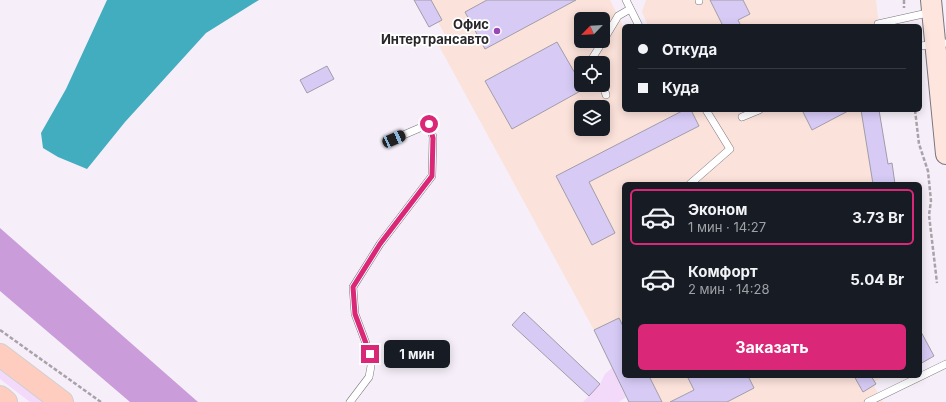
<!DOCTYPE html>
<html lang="ru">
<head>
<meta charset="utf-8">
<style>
	body { margin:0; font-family:Inter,sans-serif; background:#20242c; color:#f1f3f6; height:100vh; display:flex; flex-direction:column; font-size:15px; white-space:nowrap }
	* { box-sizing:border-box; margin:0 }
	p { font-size:13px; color:#9ea1a6 }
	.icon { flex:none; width:22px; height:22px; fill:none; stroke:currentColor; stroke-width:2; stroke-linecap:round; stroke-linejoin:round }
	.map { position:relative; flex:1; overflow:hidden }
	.drawer { position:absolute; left:622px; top:182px; width:300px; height:196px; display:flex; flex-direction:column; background:#171b24; border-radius:6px; box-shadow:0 2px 10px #0003 }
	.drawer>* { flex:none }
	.hud { position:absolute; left:622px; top:24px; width:300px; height:88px; border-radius:6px; box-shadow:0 2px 10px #0003; display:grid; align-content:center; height:88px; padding:0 16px; background:#171b24 }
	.needle { width:26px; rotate:245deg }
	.fabs { position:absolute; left:574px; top:12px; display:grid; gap:8px }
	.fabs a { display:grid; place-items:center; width:36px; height:36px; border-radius:6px; background:#171b24; box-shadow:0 2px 10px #0003; font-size:20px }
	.end { position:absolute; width:18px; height:18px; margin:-9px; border:5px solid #db2777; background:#fff; box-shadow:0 0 0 2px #fff }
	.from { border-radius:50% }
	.bubble { position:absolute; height:28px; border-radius:6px; background:#171b24; box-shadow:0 2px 10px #0003; font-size:13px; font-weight:700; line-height:28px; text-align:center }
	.car { position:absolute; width:12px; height:24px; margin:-12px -6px; border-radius:5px; box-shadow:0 0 3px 1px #0007; background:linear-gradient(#222 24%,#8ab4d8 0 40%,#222 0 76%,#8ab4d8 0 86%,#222 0) }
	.hud b { display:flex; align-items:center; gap:14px; height:38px; font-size:15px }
	.hud b+b { border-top:1px solid #363941 }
	.hud i { width:10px; height:10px; background:#f1f3f6 }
	ul { padding:7px 0 0; list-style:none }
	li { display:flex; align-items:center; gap:12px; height:56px; margin:0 8px 6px; padding:0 8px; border:2px solid transparent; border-radius:6px }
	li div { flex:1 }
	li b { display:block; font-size:15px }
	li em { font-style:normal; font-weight:700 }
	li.current { border-color:#db2777 }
	li>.icon { width:36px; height:36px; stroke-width:1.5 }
	.button { display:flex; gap:8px; margin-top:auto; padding:8px 16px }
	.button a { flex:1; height:46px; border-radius:6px; background:#db2777; color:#fff; font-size:16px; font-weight:700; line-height:46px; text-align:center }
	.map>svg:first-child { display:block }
	.industrial { fill:#fbe2da; fill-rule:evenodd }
	.green { fill:#f3dafb }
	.forest { fill:#cb9cda }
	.water { fill:#41adbf }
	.building { fill:#d7cbf6; stroke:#a09da8 }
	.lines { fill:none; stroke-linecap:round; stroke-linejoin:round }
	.service-casing { stroke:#7b757e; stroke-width:8 }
	.secondary-casing { stroke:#7b757e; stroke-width:22 }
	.primary-casing { stroke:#d0cfd0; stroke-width:24 }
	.path { stroke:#a8a2aa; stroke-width:2.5; stroke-dasharray:4 2; stroke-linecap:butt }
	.service { stroke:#fff; stroke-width:7 }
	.secondary { stroke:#fee6df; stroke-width:20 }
	.primary { stroke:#fecdbf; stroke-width:22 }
	.route { stroke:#db2777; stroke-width:5 }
	.poi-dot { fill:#9a46b5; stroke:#fff; stroke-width:1.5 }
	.labels { text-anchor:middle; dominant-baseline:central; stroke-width:3.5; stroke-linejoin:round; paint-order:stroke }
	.poi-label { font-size:13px; font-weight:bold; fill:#2a272b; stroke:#fff; text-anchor:end }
</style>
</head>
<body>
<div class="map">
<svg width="946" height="402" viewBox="0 0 946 402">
	<rect width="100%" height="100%" fill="#f6eff9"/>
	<g class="industrial">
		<path d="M414 0H610L624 28V110H879L888 164 892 163 895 184H624V376H885L874 382 876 384 874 386 883 402H703L696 389 670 402H629L594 330 439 46 449 42 438 22 429 27ZM581 19H603V41H581ZM581 63H603V85H581ZM581 107H603V129H581Z"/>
		<polygon points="646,0 876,0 879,26 648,26 642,12"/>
	</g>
	<g class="green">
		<polygon points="612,368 626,397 619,402 583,402 600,384 605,374"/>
		<polygon points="0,369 48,402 30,402 0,379"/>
	</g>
	<polygon class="forest" points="0,228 198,402 130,402 0,291"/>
	<polygon class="water" points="107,0 259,0 206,33 125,122 87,169 58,157 43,148 41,133 66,89"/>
	<g class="building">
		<polygon points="414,0 431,0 442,20 429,27"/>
		<polygon points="487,0 576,0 485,49 465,12"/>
		<polygon points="710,0 743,0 750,14 738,20 741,26 723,26"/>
		<polygon points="557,42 584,89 512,129 485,81"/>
		<polygon points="327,66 334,79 307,93 300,80"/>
		<polygon points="684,110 691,110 699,126 589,182 615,233 592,245 556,176"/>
		<polygon points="802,110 850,110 812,130"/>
		<polygon points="861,110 879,110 888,164 892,163 895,184 873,184"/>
		<polygon points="524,312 600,384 589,396 512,325"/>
		<polygon points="619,318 624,328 624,376 649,376 662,402 629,402 594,330"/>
		<polygon points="920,330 934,356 920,364"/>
		<polygon points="687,376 748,376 754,388 727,402 670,402 694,390"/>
		<polygon points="854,376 871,376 876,384 863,392"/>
	</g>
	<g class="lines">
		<g class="service-casing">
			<g id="service">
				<polyline points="626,0 639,26"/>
				<polyline points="699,0 699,1"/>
				<polyline points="878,24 932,12"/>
				<polyline points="603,41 618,16 630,9"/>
				<polyline points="920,46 946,43"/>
				<polyline points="595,63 593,57 603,41"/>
				<polyline points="603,85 606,95"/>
				<polyline points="742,117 759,110"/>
				<polyline points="690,184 730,149 706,110"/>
				<polyline points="350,402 369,377 371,366 370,354 355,314 353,287 380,244 432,176 433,137 429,124 394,139"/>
				<polyline points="868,402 946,364"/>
			</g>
		</g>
		<g class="secondary-casing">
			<polyline id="secondary" points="931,0 946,154"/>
		</g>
		<g class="primary-casing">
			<g id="primary">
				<polyline points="0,355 62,402"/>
				<polyline points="0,397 6,402"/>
			</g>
		</g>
		<g class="path">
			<polyline points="904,0 904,8"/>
			<polyline points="915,110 919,144 928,171 931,201 929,215 937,283"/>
			<polyline points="0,330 101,402"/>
		</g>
		<use href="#service" class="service"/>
		<use href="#secondary" class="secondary"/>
		<use href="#primary" class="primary"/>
	</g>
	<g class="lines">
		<polyline class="route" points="370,354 355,314 353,287 380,244 432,176 433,138 429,124"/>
	</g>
	<circle class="poi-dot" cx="497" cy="31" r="4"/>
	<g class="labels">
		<g class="poi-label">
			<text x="489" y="24">Офис<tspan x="489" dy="15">Интертрансавто</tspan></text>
		</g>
	</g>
</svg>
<div class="fabs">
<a><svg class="needle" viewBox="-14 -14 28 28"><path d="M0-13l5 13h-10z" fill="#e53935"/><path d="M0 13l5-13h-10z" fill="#9ea1a6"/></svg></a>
<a><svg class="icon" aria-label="locate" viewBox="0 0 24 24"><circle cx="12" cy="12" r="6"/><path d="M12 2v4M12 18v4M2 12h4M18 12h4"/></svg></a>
<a><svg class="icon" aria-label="layers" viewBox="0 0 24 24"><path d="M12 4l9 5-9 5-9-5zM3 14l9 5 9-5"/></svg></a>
</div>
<i class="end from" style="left:429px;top:124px"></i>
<i class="end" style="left:370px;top:354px"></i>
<div class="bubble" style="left:384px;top:340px;width:66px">1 мин</div>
<i class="car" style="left:394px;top:139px;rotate:66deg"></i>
<div class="hud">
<b><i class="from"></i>Откуда</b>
<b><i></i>Куда</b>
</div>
<section class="drawer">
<ul>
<li class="current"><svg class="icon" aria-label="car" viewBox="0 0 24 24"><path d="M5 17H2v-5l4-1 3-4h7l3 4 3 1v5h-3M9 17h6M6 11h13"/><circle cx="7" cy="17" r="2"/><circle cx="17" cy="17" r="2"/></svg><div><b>Эконом</b><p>1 мин · 14:27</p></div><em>3.73 Br</em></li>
<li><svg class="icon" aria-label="car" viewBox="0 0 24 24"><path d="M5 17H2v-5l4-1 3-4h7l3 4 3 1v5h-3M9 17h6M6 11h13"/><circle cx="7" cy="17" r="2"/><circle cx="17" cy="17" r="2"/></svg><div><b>Комфорт</b><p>2 мин · 14:28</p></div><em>5.04 Br</em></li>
</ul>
<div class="button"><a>Заказать</a></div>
</section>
</div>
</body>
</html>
